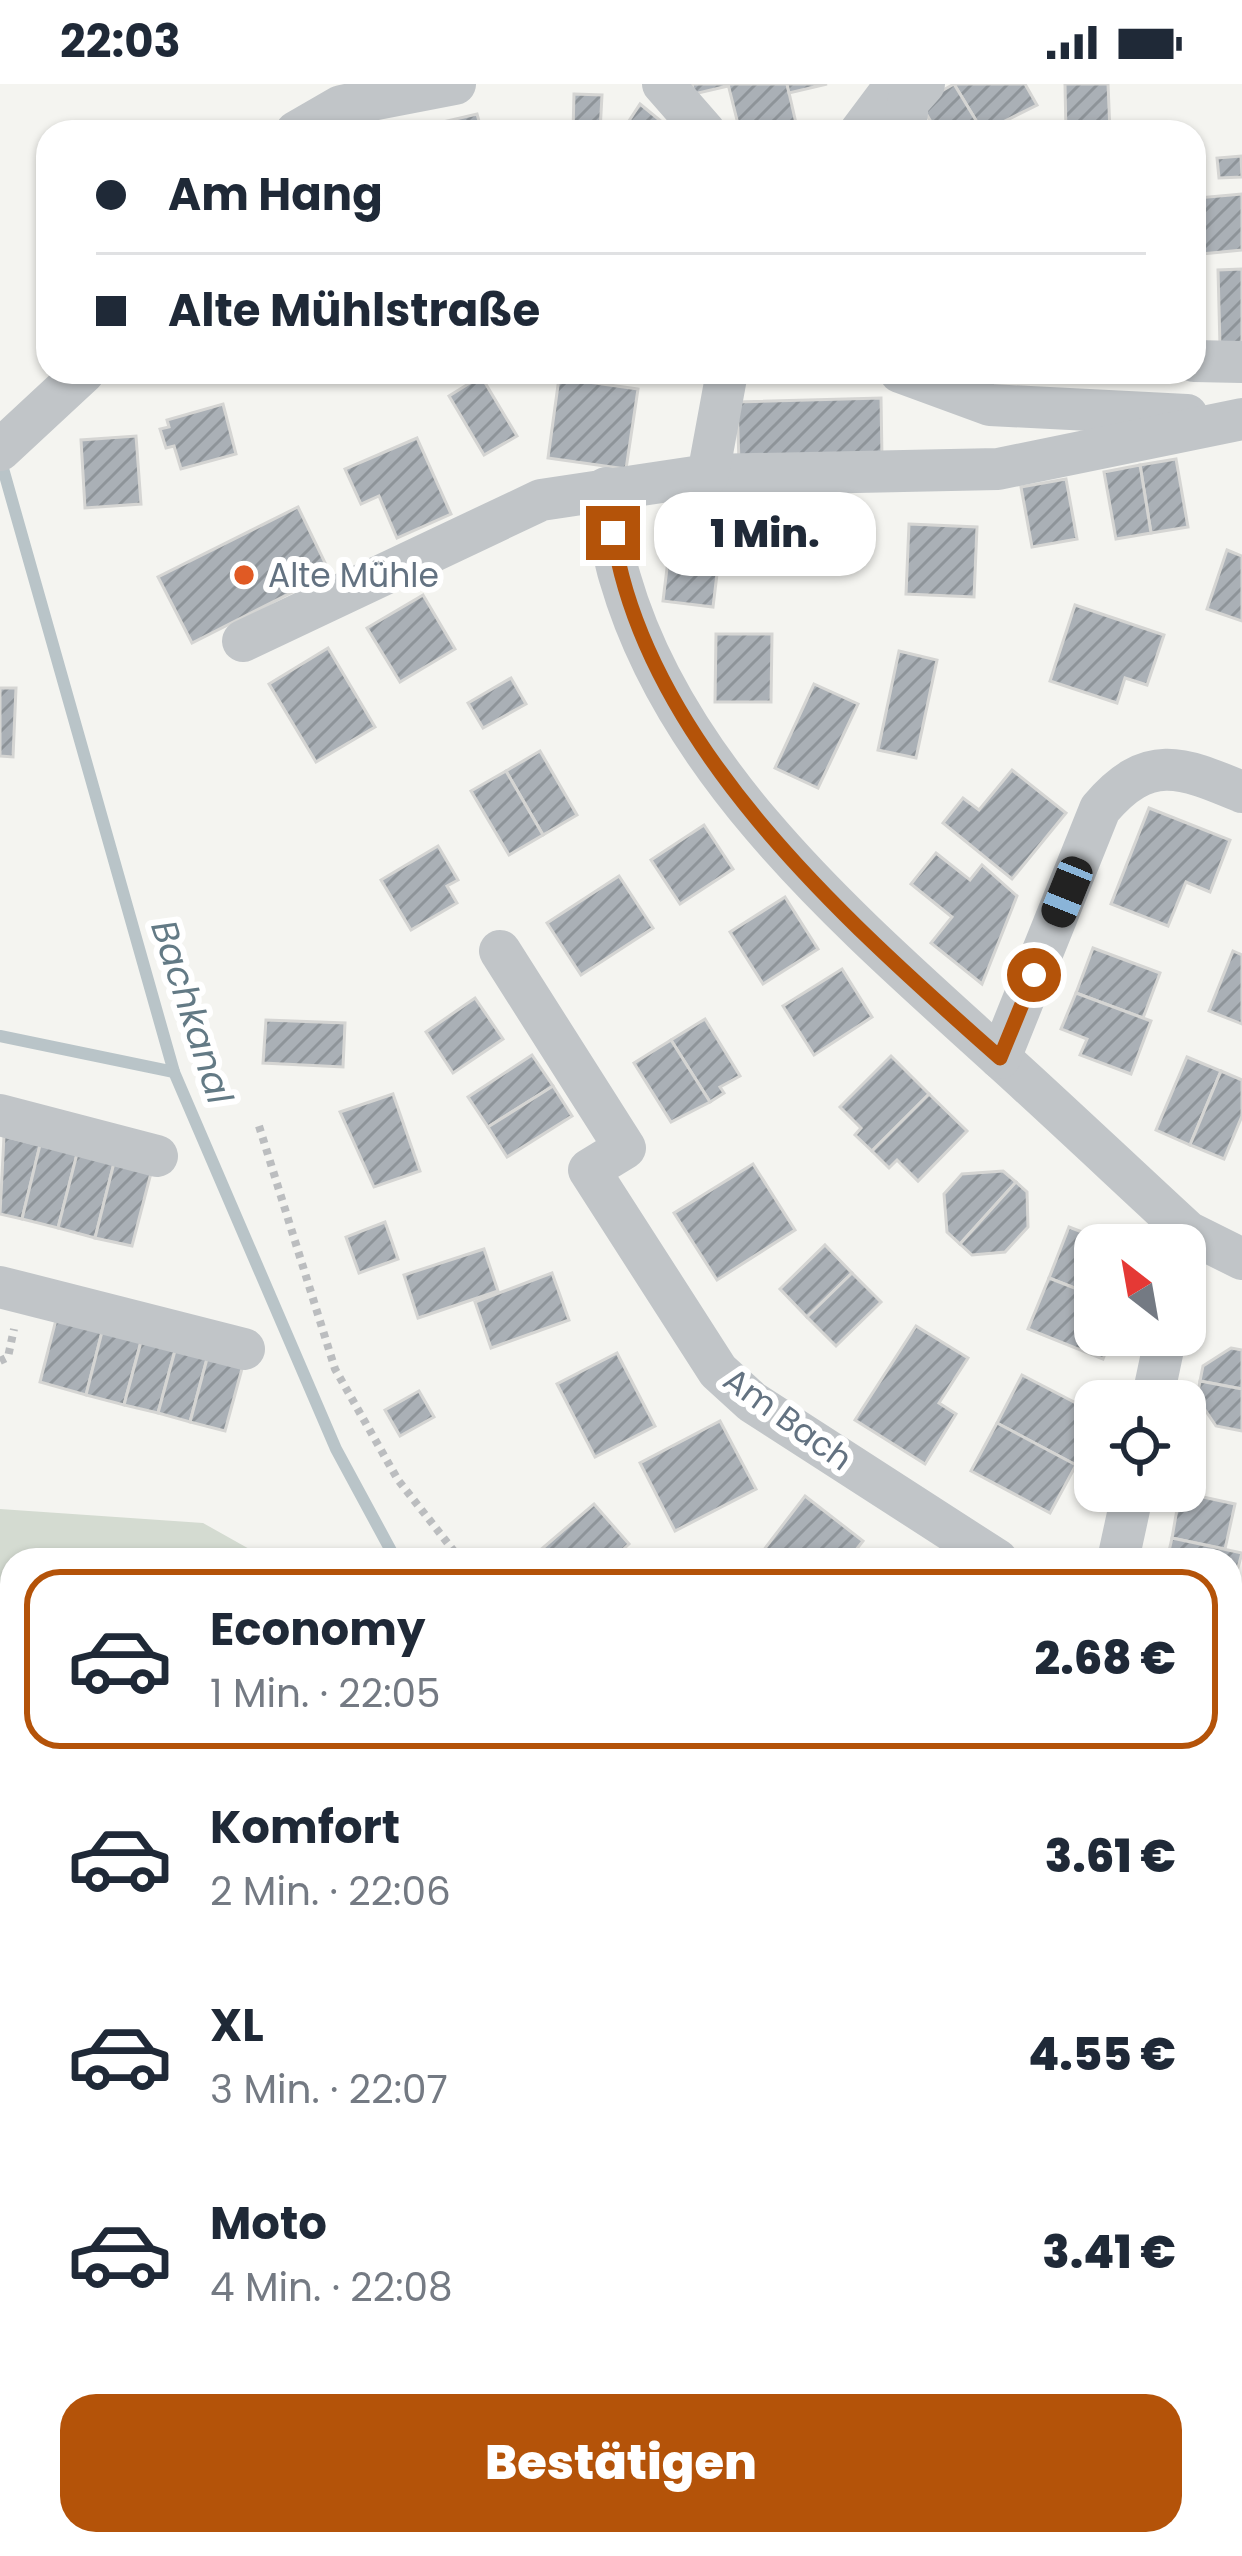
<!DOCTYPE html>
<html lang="de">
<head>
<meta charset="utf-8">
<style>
	body { margin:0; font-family:Poppins,sans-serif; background:#f6f6f7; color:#1f2937; height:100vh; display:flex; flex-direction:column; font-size:45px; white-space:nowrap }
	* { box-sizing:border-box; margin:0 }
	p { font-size:39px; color:#747a83 }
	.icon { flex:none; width:66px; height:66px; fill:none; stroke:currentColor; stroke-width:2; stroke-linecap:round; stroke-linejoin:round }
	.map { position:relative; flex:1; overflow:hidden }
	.details { position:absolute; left:0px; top:1464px; width:1242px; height:1008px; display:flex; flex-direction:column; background:#fff; border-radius:36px 36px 0 0; box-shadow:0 3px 9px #0004 }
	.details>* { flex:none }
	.top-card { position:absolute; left:36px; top:36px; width:1170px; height:264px; border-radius:36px; box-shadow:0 3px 9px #0004; display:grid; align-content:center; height:264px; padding:0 60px; background:#fff }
	.needle { width:78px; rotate:329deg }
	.fabs { position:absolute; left:1074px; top:1140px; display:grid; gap:24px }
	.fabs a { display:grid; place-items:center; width:132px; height:132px; border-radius:24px; background:#fff; box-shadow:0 3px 9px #0004; font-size:60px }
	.end { position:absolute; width:54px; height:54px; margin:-27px; border:15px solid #b45309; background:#fff; box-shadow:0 0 0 6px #fff }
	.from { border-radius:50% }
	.bubble { position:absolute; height:84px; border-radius:36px; background:#fff; box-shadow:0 3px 9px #0004; font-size:39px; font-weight:800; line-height:84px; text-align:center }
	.car { position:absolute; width:36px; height:72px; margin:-36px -18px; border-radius:15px; box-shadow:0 0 9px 3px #0007; background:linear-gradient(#222 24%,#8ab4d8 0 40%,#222 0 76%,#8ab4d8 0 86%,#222 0) }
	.top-card b { display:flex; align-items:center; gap:42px; height:114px; font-size:45px }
	.top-card b+b { border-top:3px solid #e0e1e3 }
	.top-card i { width:30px; height:30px; background:#1f2937 }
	ul { padding:21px 0 0; list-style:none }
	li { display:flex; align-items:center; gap:36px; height:180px; margin:0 24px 18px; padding:0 36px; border:6px solid transparent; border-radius:36px }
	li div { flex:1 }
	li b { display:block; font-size:45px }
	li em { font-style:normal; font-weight:800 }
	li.current { border-color:#b45309 }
	li>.icon { width:108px; height:108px; stroke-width:1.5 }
	.primary-button { display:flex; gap:24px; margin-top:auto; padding:24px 60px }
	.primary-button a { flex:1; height:138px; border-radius:36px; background:#b45309; color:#fff; font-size:48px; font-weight:800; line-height:138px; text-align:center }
	.status { display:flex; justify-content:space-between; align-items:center; height:84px; padding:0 60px; background:#fff; direction:ltr }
	.status svg { height:33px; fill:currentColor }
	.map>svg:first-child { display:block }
	.built { fill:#e4e5e3 }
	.grass { fill:#d4dbd1 }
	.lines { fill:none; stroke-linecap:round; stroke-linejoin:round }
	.stream { stroke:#b9c4c8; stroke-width:12 }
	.building { fill:url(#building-hatch); stroke:#d5d5d3; stroke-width:3 }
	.path { stroke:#bbbdbf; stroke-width:8; stroke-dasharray:6 6; stroke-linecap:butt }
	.minor { stroke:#c1c5c8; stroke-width:42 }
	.route { stroke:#b45309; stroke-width:15 }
	.poi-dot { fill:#e05a24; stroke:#fff; stroke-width:4.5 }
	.labels { text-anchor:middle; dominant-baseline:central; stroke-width:12; stroke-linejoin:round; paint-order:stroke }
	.poi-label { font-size:33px; fill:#637281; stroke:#fff; text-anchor:start }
	.street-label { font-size:33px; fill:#637281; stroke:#fff }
	.water-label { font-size:36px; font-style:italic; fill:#637a85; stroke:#fff }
</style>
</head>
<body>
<div class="status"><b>22:03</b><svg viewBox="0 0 49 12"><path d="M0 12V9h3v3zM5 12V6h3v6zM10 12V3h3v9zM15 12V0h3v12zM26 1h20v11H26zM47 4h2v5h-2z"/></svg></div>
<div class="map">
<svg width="1242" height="2472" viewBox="0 0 1242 2472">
	<defs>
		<pattern id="building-hatch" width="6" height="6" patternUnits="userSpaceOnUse" patternTransform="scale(3)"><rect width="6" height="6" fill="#aab0b6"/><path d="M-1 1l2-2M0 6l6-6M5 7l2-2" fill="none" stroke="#8e9499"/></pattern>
	</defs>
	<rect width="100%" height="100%" fill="#f4f4f0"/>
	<polygon class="built" points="1230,2093 1242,2100 1242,2472 0,2472 0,2136 12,2137 12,2460 1230,2460"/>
	<polygon class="grass" points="0,1425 203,1439 269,1476 12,1476 12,2137 0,2136"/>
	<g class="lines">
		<g class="stream">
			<polyline points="0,374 174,988 336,1365 396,1476"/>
			<polyline points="0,952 174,988"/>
			<polyline points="1230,2042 1242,2050"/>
		</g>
	</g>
	<g class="building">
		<polygon points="692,0 728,0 728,2 694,10"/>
		<polygon points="787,0 798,48 740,48 728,0"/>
		<polygon points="787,0 827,0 789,9"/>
		<polygon points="954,0 1025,0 1037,21 983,48"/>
		<polygon points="954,0 983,48 937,48 920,19"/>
		<polygon points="1065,0 1108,0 1110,48 1066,48"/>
		<polygon points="574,10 602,11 600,48 573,48"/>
		<polygon points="640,20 673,47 672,48 640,48 627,40"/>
		<polygon points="477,30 482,48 405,48 404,47"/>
		<polygon points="1241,72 1242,93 1219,94 1217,74"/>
		<polygon points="1242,110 1242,166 1201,170 1197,114"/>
		<polygon points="1197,114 1200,158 1194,159 1194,115"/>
		<polygon points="1242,185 1242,261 1220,262 1218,186"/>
		<polygon points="193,288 230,288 196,298"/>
		<polygon points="481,292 517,352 484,371 449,312"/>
		<polygon points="559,294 638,305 626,385 548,374"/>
		<polygon points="881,314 882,374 739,378 737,318"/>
		<polygon points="223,320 236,370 181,385 174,362 166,364 160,345 169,343 167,336"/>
		<polygon points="136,352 141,420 85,424 81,356"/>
		<polygon points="417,354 451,430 397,454 379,412 361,420 345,385"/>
		<polygon points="1176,375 1188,443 1151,449 1140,381"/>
		<polygon points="1140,381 1151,449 1116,455 1104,388"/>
		<polygon points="1066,395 1077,455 1032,463 1021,403"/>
		<polygon points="740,404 791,409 784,478 734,473"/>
		<polygon points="676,411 726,416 713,523 663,517"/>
		<polygon points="298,423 330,489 192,559 158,493"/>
		<polygon points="909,440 977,443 974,513 906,510"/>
		<polygon points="1227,466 1242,472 1242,537 1207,525"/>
		<polygon points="423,511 455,565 400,598 367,544"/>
		<polygon points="1075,521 1164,551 1147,601 1125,594 1117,619 1050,597"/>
		<polygon points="716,550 772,550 771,618 715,618"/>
		<polygon points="328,564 375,643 316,678 269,600"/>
		<polygon points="899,567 937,576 916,674 878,666"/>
		<polygon points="511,594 526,620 483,644 468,619"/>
		<polygon points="814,600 858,620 818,704 775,684"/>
		<polygon points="0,604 16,604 13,673 0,672"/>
		<polygon points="540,667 577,731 543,751 506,687"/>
		<polygon points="1012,686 1066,729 1012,795 943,739 963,714 979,726"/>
		<polygon points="506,687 543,751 509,771 471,707"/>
		<polygon points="1149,724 1230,756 1210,808 1186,798 1168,842 1111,820"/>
		<polygon points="704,741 733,785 680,820 651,776"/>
		<polygon points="438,762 458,796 447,802 457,819 411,846 381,796"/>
		<polygon points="936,769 970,796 982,781 1017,812 982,900 931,859 952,833 911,800"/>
		<polygon points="619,792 653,844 581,891 547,839"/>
		<polygon points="785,813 818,865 763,900 730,848"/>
		<polygon points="1093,864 1160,889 1143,934 1076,909"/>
		<polygon points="1233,867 1242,871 1242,940 1209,927"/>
		<polygon points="842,885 872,933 814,971 783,922"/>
		<polygon points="1076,909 1151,937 1131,990 1080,971 1087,955 1061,945"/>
		<polygon points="475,914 503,955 453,989 426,948"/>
		<polygon points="705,935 740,992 720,1003 724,1009 710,1018 671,956"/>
		<polygon points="266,936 345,939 343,983 263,979"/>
		<polygon points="671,956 710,1018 671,1038 634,979"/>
		<polygon points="532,971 553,1002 488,1043 468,1013"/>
		<polygon points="891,972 929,1010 872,1067 855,1051 861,1044 840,1023"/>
		<polygon points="1187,973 1221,987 1190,1061 1156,1046"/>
		<polygon points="1221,987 1242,996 1242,1032 1224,1075 1190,1061"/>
		<polygon points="553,1002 572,1032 507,1073 488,1043"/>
		<polygon points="393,1010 420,1087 374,1103 340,1028"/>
		<polygon points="929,1010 967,1047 918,1097 897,1076 889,1084 872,1067"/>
		<polygon points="4,1052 40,1061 22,1135 0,1130"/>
		<polygon points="40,1061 77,1070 58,1144 22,1135"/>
		<polygon points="77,1070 114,1079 95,1154 58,1144"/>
		<polygon points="114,1079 151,1089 132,1162 95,1154"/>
		<polygon points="753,1080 795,1146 717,1196 674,1129"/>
		<polygon points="1003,1087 1016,1098 960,1160 947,1148 944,1110 962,1090"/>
		<polygon points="1016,1098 1027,1108 1028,1143 1005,1168 972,1171 960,1160"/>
		<polygon points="385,1138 398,1175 359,1189 346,1153"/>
		<polygon points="1069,1143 1116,1161 1095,1161 1095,1212 1049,1194"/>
		<polygon points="825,1161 852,1189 807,1233 780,1205"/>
		<polygon points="484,1165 498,1207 418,1234 404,1191"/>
		<polygon points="552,1189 569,1236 491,1264 475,1218"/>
		<polygon points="852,1189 881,1218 836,1262 807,1233"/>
		<polygon points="1049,1194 1095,1212 1095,1251 1112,1251 1103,1275 1028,1245"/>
		<polygon points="57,1232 103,1244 86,1311 40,1298"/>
		<polygon points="916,1242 968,1274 939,1319 956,1330 925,1380 855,1336"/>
		<polygon points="103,1244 142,1254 124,1321 86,1311"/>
		<polygon points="142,1254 176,1263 158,1329 124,1321"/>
		<polygon points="176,1263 208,1271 190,1338 158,1329"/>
		<polygon points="1231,1264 1242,1266 1242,1305 1200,1297 1203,1282"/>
		<polygon points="617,1269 655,1342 595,1373 557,1300"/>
		<polygon points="208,1271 243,1281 225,1347 190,1338"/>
		<polygon points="1022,1291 1095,1329 1095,1346 1076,1381 997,1339"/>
		<polygon points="1200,1297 1242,1305 1242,1347 1216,1342 1197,1314"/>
		<polygon points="419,1307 434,1333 400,1352 385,1326"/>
		<polygon points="720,1337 756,1405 675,1447 640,1379"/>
		<polygon points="997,1339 1076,1381 1050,1429 971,1387"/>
		<polygon points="1180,1408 1235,1420 1225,1465 1172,1454"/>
		<polygon points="805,1412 863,1457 848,1476 756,1476"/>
		<polygon points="594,1420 629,1460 612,1476 543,1476 537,1469"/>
		<polygon points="1172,1454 1242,1469 1230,1513 1230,1476 1167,1476"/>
		<polygon points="0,2282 12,2283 12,2460 35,2460 34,2472 0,2472"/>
		<polygon points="1230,2335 1242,2336 1242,2430 1230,2429"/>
		<polygon points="277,2460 545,2460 544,2472 276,2472"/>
		<polygon points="588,2460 691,2460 690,2472 587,2472"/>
	</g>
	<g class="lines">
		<g class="path">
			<polyline points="259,1042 335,1285 398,1396 461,1476"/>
			<polyline points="0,1277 8,1273 14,1245"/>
			<polyline points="0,1537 12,1536"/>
			<polyline points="1230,2001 1242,2008"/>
			<polyline points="0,2104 12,2105"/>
		</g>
		<g class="minor">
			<polyline points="663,0 705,48"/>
			<polyline points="296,48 341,22 455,0"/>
			<polyline points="860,48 896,0"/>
			<polyline points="905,48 908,18 924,0"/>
			<polyline points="1194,277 1242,278"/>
			<polyline points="900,288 990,321 1187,331"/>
			<polyline points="0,366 84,288"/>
			<polyline points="708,391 998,385 1242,335"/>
			<path d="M606 404C610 433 611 466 620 494 677 692 854 841 1000 974 1063 1031 1125 1090 1188 1148L1242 1175"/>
			<polyline points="243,557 541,416 708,391 727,288"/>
			<polyline points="500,867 625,1064 589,1086 718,1287 752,1318 997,1476"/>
			<path d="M1000 974 1100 725C1148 668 1182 683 1242 708"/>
			<polyline points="0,1031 157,1072"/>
			<polyline points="0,1203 244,1265"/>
			<polyline points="1152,1317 1166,1251"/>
			<polyline points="1118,1476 1133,1407"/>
			<polyline points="1230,1622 1242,1630"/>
			<polyline points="0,2162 12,2163"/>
			<polyline points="1230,2268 1242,2269"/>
			<polyline points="744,2472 745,2460"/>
			<polyline points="1149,2472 1150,2460"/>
		</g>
	</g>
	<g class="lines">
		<path class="route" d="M613 449C645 661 847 838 1000 974L1034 891"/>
	</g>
	<circle class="poi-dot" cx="244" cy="491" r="12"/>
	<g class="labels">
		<g class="poi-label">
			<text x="268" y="491">Alte Mühle</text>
		</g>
		<g class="street-label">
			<text transform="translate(788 1335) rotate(36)">Am Bach</text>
		</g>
		<g class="water-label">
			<text transform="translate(192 928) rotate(72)">Bachkanal</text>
		</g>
	</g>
</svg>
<div class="fabs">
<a><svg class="needle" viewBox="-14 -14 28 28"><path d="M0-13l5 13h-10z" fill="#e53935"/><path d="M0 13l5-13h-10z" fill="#747a83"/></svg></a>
<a><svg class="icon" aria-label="locate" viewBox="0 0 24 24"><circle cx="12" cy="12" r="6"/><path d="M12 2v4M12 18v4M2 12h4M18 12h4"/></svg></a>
</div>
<i class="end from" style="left:1034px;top:891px"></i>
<i class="end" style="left:613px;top:449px"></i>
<div class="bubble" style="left:654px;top:408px;width:222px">1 Min.</div>
<i class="car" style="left:1067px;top:808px;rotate:202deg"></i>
<div class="top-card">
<b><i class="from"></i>Am Hang</b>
<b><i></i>Alte Mühlstraße</b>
</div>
<section class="details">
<ul>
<li class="current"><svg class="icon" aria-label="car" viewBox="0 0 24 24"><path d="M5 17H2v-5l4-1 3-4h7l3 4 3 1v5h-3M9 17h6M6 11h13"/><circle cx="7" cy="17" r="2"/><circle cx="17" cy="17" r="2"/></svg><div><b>Economy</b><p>1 Min. · 22:05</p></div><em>2.68 €</em></li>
<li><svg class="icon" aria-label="car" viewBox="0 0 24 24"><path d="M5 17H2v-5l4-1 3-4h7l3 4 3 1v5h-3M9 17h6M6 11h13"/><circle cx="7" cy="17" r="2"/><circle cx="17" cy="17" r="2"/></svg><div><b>Komfort</b><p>2 Min. · 22:06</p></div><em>3.61 €</em></li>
<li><svg class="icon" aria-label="car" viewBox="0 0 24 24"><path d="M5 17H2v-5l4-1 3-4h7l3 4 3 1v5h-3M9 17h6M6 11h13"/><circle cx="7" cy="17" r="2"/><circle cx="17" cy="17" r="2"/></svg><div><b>XL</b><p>3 Min. · 22:07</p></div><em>4.55 €</em></li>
<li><svg class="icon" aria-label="car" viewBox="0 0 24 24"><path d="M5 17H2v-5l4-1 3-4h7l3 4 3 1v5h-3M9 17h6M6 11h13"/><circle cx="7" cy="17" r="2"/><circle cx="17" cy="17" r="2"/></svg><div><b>Moto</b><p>4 Min. · 22:08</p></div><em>3.41 €</em></li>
</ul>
<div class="primary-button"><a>Bestätigen</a></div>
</section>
</div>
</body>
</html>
